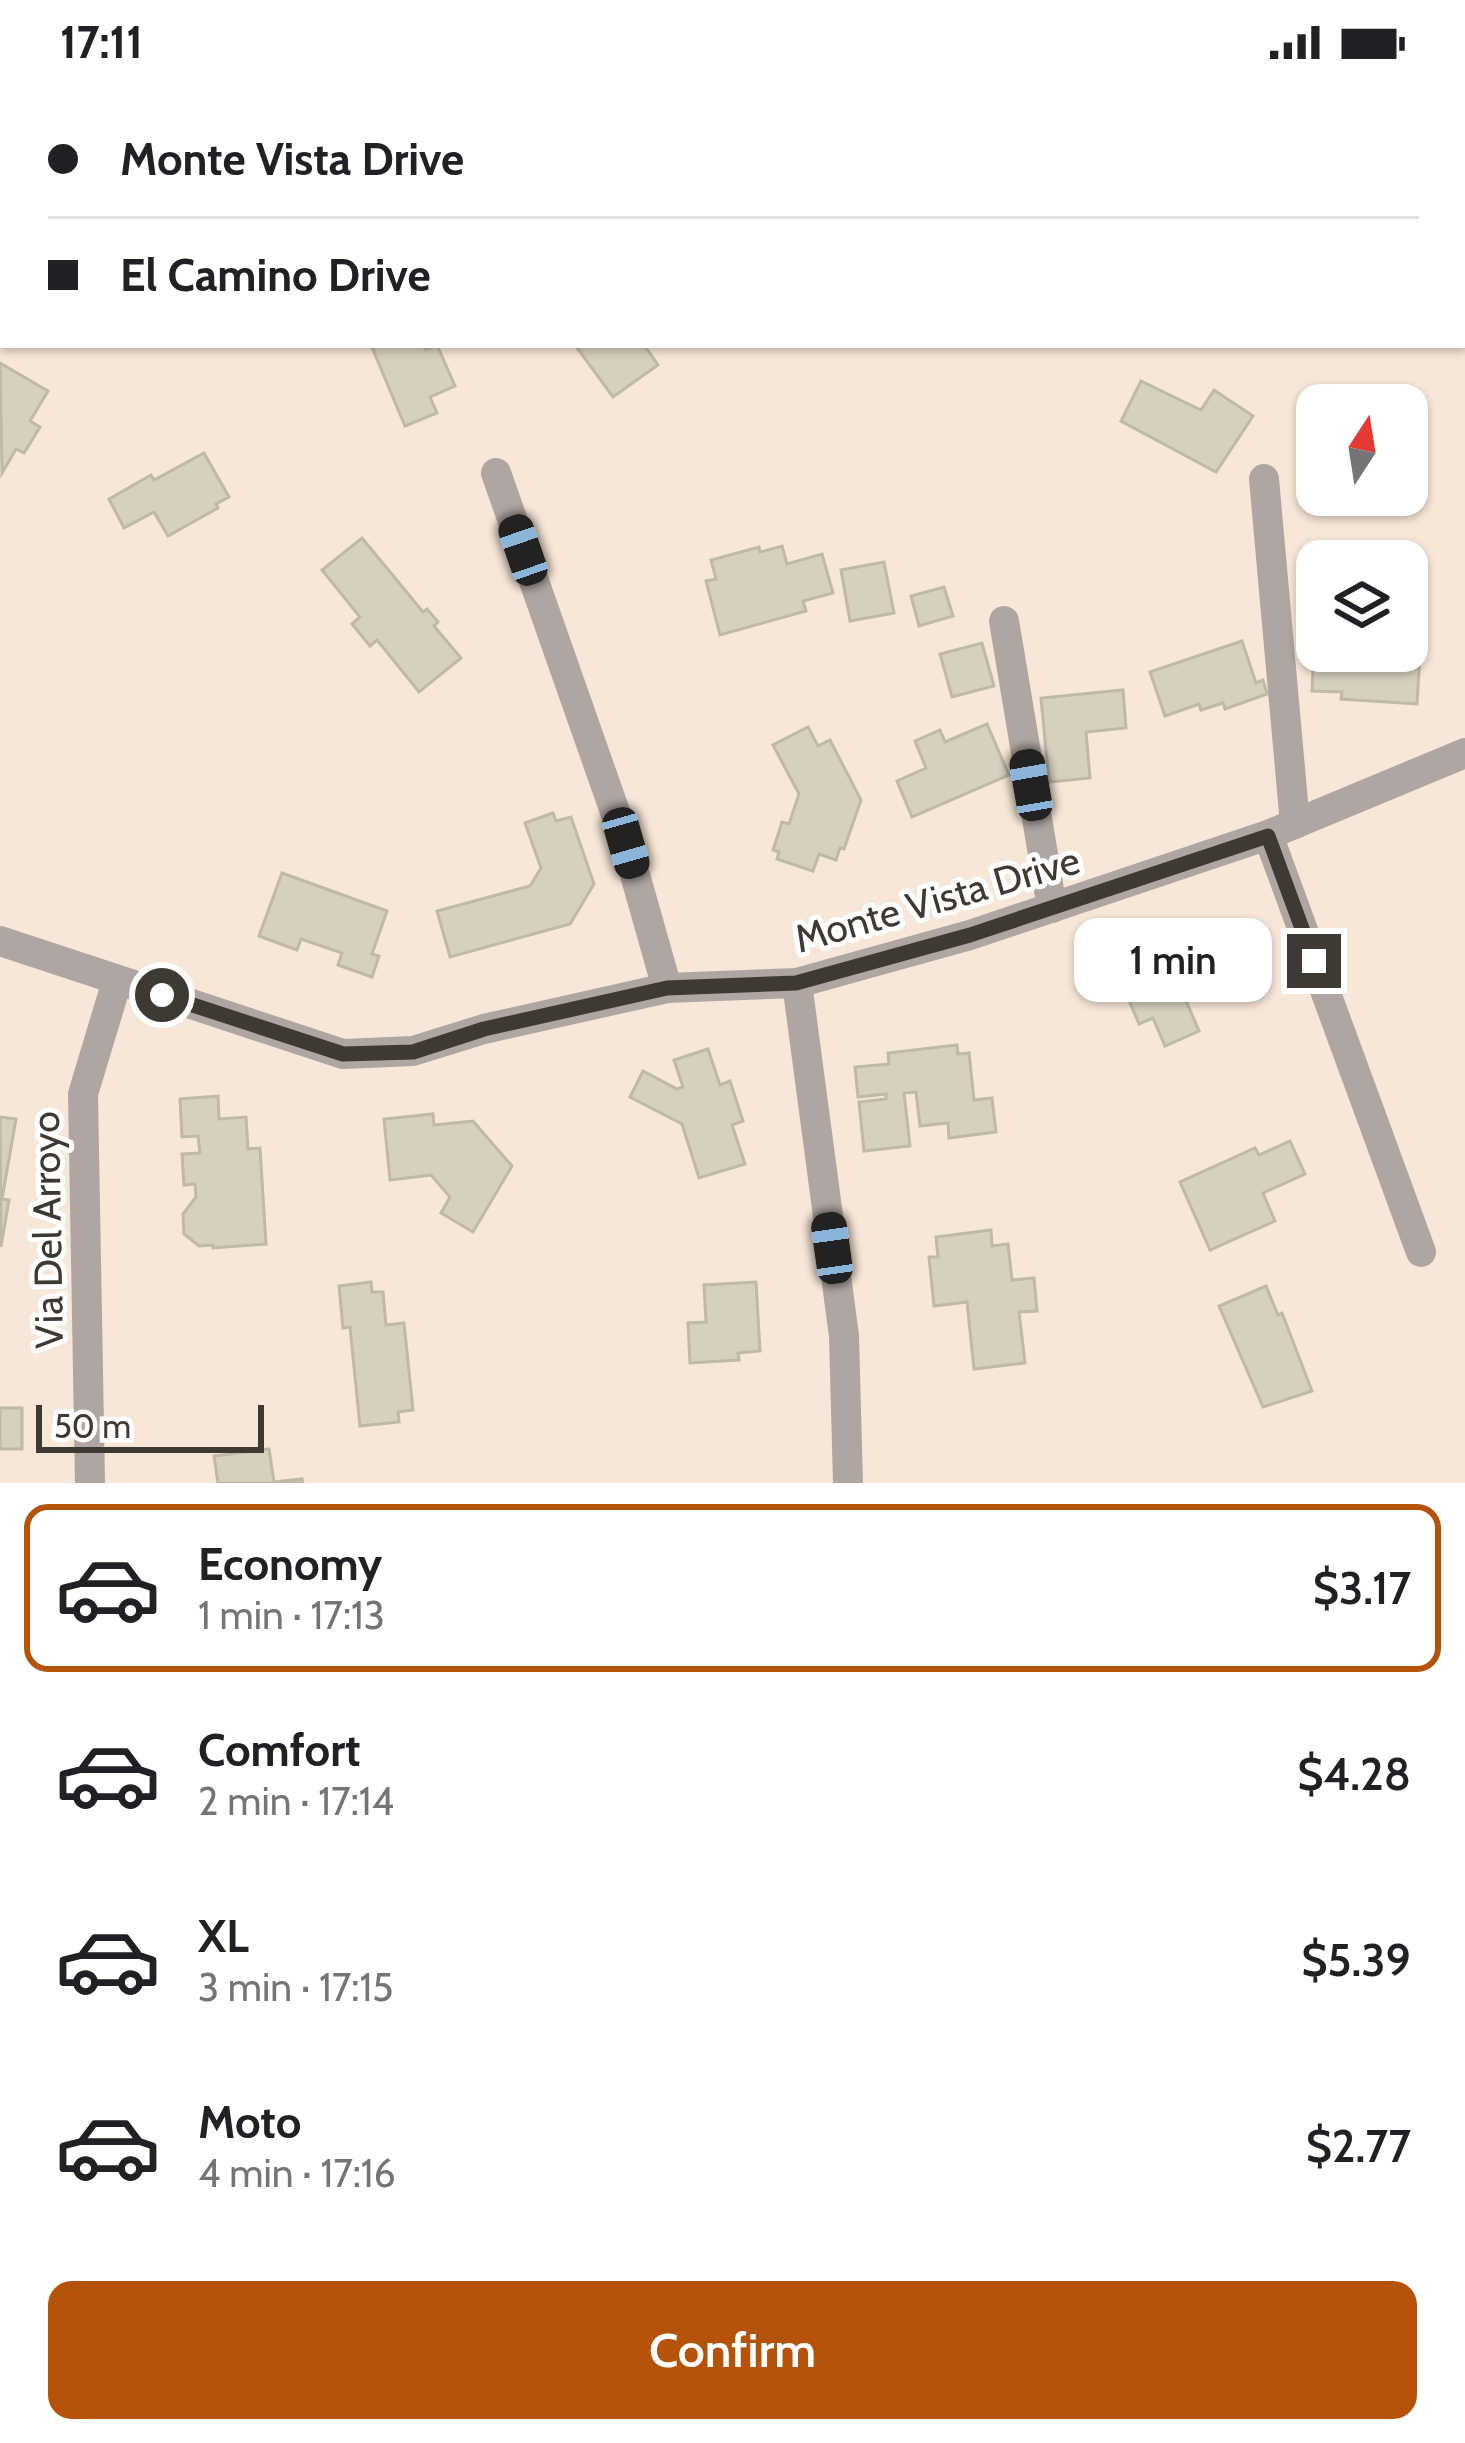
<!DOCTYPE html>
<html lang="en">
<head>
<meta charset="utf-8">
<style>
	body { margin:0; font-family:Cabin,sans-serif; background:#f6f6f6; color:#202124; height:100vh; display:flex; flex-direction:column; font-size:45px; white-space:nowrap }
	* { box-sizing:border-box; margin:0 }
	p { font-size:39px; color:#757577 }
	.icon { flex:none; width:66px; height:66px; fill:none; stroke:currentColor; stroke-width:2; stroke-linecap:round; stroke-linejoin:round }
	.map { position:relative; height:1399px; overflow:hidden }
	.drawer { display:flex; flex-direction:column; background:#fff; flex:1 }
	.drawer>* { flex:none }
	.top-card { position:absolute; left:0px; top:0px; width:1467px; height:264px; box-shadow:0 3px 9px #0004; display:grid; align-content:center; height:264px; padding:0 48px; background:#fff }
	.needle { width:78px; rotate:12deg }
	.tools { position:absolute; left:1296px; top:300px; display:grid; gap:24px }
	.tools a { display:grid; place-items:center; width:132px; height:132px; border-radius:24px; background:#fff; box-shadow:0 3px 9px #0004; font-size:60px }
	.scale { position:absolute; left:36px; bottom:30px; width:228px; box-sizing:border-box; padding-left:12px; border:6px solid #3f3933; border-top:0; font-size:33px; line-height:42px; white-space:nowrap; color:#3f3933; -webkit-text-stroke:9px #fff; paint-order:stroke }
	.end { position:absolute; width:54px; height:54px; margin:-27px; border:15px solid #3f3933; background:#fff; box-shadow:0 0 0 6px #fff }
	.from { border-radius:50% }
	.bubble { position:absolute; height:84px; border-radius:24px; background:#fff; box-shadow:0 3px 9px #0004; font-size:39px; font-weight:600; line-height:84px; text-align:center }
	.car { position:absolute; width:36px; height:72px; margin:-36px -18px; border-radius:15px; box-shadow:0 0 9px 3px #0007; background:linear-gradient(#222 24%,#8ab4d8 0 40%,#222 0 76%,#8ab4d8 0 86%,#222 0) }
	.top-card b { display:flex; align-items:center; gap:42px; height:114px; font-size:45px }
	.top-card b+b { border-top:3px solid #e0e0e0 }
	.top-card i { width:30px; height:30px; background:#202124 }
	ul { padding:21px 0 0; list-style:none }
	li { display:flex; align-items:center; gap:36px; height:168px; margin:0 24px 18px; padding:0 24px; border:6px solid transparent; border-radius:24px }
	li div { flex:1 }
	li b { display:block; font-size:45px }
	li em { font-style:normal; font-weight:600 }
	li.active { border-color:#b45309 }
	li>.icon { width:108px; height:108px; stroke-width:1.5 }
	.cta { display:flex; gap:24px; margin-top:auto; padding:24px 48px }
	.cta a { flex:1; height:138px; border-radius:24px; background:#b45309; color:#fff; font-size:48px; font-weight:600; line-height:138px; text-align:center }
	.status { display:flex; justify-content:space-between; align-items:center; height:84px; padding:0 60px; background:#fff; direction:ltr }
	.status svg { height:33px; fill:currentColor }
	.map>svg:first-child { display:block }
	.building { fill:#d7d0be; stroke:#bfb9a7; stroke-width:3 }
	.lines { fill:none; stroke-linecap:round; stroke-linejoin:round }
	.minor { stroke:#afa6a3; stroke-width:30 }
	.route { stroke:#3f3933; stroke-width:15 }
	.labels { text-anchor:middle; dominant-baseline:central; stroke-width:10; stroke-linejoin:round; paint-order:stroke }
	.street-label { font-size:39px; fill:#3f3933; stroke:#fff }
</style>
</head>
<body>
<div class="status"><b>17:11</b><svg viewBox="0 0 49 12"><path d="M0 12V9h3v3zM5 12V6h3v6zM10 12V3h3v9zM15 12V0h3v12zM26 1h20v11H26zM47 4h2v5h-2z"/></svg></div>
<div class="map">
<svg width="1465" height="1399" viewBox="0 0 1465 1399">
	<rect width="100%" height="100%" fill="#f7e7d8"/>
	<g class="building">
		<polygon points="0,157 3,159 3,259 0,258"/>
		<polygon points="371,261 423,261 426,266 437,261 455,302 430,313 437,329 405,342"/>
		<polygon points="575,261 644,261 658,281 613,313"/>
		<polygon points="0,279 48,307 30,337 40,343 24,369 16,365 2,389"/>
		<polygon points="1141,297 1201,326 1214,306 1253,332 1216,388 1121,337"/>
		<polygon points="204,369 229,413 216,420 218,424 168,452 154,428 124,444 109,415 151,391 154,396"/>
		<polygon points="362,454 423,528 427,525 438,538 434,542 461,574 419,608 377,556 370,562 352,540 360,533 322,486"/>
		<polygon points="782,462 787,480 822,470 833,509 803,517 806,527 720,551 706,497 716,495 711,476 759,463 760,468"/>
		<polygon points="884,478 894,529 850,537 841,486"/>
		<polygon points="944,503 953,532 919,542 911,512"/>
		<polygon points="1242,557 1256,599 1263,596 1267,610 1225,625 1223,619 1201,626 1199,620 1165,632 1150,588"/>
		<polygon points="982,559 994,602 952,613 940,570"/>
		<polygon points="1314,564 1420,570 1417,620 1341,615 1342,608 1312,607"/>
		<polygon points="1123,606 1126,644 1086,648 1090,694 1049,698 1041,614"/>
		<polygon points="987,640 1009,691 912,733 897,697 926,684 915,657 940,646 945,658"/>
		<polygon points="808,643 818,662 830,656 861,716 844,765 840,764 836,776 819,770 813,787 777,775 779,768 773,766 782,738 789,740 799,710 773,661"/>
		<polygon points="553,729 556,737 571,733 594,800 570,840 450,873 437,827 530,802 541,784 525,739"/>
		<polygon points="282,789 387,827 372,870 379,872 372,893 338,881 342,869 301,855 297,866 259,852"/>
		<polygon points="1157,866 1168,893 1175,891 1199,947 1165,962 1153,934 1139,940 1115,883"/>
		<polygon points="957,961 958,970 969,969 974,1016 992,1014 996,1048 949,1054 948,1039 920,1042 916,1008 904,1009 910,1062 864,1067 859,1018 886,1015 886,1010 858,1013 855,983 889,980 888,969"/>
		<polygon points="708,965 720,1001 730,997 743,1037 732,1041 745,1080 699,1094 682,1040 630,1013 643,987 677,1005 683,1003 674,976"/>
		<polygon points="218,1012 219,1035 246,1033 248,1065 260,1064 266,1160 213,1164 213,1161 199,1162 184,1150 183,1130 196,1113 195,1100 184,1101 182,1070 200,1069 198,1052 182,1053 180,1015"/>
		<polygon points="433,1030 434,1041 473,1037 512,1082 473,1148 441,1129 450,1113 431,1091 390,1096 384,1035"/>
		<polygon points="0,1033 16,1035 2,1115 9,1116 1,1163"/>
		<polygon points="1290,1057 1305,1090 1263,1109 1275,1137 1210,1166 1180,1098 1255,1064 1259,1071"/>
		<polygon points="991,1146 992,1162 1008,1160 1012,1196 1034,1194 1037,1227 1019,1228 1025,1279 974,1285 967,1218 934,1222 929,1173 938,1173 936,1153"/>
		<polygon points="371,1198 372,1208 383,1208 386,1241 404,1239 413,1326 398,1328 399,1338 360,1342 350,1243 343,1244 339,1202"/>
		<polygon points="756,1198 760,1267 738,1269 739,1276 690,1279 688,1239 706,1238 704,1201"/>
		<polygon points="1266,1202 1278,1231 1282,1229 1312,1307 1263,1323 1219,1222"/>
		<rect x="0" y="1324" width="22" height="41"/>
		<polygon points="269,1365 274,1398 302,1395 303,1399 218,1399 214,1372"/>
	</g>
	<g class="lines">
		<g class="minor">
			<polyline points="822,0 830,3"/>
			<polyline points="20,3 22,0"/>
			<polyline points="1160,3 1201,3"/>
			<polyline points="0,25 3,22"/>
			<polyline points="1464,50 1465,50"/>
			<polyline points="496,389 626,759 667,904"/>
			<polyline points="1264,395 1295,740"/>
			<polyline points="1004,537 1052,824"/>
			<polyline points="1268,751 1421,1168"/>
			<polyline points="0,857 343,970 413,967 484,945 667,904 797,899 970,851 1268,751 1465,669"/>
			<polyline points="797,899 844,1252 848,1399"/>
			<polyline points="90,1399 83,1010 117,897"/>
		</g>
	</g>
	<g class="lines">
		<polyline class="route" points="162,911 343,970 413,968 484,945 667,904 796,899 970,851 1268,752 1314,877"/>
	</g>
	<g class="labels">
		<g class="street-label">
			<text transform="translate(937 815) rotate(-16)">Monte Vista Drive</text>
			<text transform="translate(47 1146) rotate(-91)">Via Del Arroyo</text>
		</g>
	</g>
</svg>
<div class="tools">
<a><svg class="needle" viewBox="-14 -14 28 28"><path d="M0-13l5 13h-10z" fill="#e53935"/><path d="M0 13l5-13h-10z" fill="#757577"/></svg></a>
<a><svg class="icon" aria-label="layers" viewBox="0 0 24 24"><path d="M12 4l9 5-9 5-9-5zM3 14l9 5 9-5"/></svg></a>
</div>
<div class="scale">50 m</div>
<i class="end from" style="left:162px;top:911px"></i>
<i class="end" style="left:1314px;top:877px"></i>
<div class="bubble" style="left:1074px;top:834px;width:198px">1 min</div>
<i class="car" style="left:523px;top:466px;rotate:341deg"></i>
<i class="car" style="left:1031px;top:701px;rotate:350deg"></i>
<i class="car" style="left:626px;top:759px;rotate:164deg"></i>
<i class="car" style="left:832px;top:1164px;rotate:352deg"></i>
<div class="top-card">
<b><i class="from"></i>Monte Vista Drive</b>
<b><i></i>El Camino Drive</b>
</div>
</div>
<section class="drawer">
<ul>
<li class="active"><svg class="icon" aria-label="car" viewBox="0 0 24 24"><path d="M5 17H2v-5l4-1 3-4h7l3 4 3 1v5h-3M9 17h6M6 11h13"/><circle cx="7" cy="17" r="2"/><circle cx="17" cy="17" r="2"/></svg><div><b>Economy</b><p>1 min · 17:13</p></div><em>$3.17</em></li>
<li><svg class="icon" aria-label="car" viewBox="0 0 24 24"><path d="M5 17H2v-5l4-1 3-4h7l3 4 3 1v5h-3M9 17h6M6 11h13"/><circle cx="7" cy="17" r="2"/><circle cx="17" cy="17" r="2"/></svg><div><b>Comfort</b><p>2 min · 17:14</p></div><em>$4.28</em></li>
<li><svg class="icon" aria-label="car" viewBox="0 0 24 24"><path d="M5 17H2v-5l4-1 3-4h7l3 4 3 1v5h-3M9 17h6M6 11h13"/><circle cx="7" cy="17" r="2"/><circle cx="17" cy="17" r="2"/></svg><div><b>XL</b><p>3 min · 17:15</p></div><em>$5.39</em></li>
<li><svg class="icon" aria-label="car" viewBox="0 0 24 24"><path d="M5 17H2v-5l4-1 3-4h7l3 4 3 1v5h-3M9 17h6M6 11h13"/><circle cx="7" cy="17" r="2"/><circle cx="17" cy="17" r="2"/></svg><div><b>Moto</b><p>4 min · 17:16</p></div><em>$2.77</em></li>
</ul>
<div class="cta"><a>Confirm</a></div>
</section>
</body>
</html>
